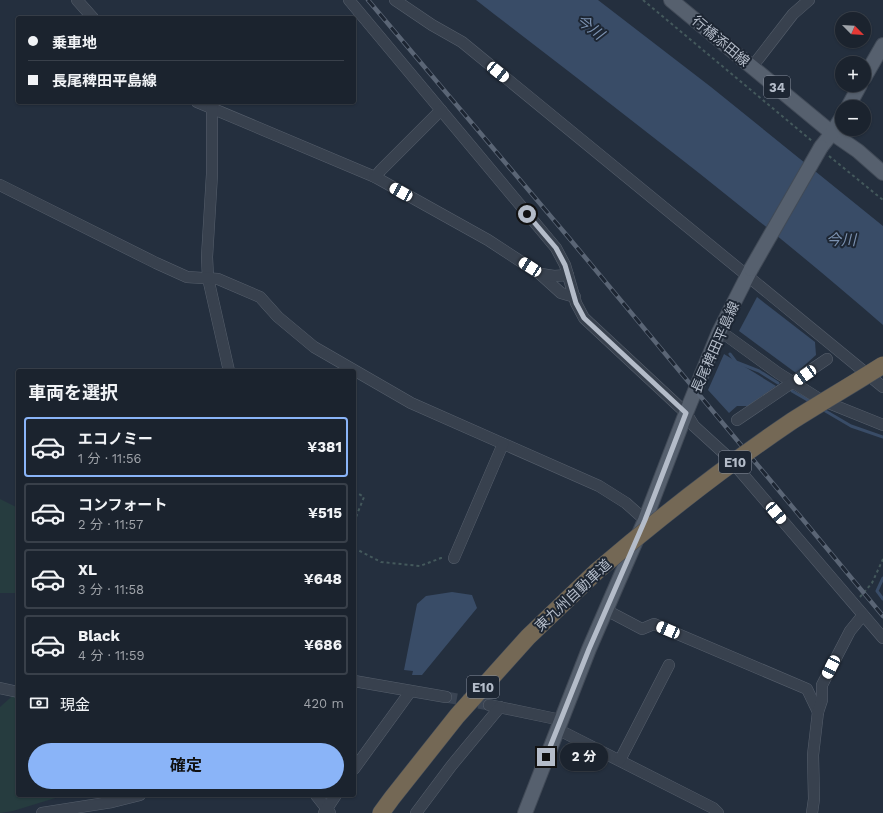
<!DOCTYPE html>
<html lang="ja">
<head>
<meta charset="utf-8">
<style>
	body { margin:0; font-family:"Work Sans","Noto Sans JP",sans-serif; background:#242b36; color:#f1f3f6; height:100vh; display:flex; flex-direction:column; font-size:15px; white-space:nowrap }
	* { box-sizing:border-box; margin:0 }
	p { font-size:13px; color:#a0a4aa }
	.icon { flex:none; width:22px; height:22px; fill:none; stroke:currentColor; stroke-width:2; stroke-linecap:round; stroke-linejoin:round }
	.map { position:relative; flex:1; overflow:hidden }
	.side { position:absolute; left:16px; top:369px; width:340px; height:428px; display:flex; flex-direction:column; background:#1b232e; border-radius:4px; box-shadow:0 1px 3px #0004,0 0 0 1px #39404a }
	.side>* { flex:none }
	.top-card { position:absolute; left:16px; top:16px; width:340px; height:88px; border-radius:4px; box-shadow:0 1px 3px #0004,0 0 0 1px #39404a; display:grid; align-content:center; height:88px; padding:0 12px; background:#1b232e }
	.needle { width:26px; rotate:114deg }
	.fabs { position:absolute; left:835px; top:12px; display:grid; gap:8px }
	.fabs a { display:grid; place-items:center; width:36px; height:36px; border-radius:50%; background:#1b232e; box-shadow:0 1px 3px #0004,0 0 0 1px #39404a; font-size:20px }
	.end { position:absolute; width:18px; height:18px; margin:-9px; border:5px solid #b4bcc9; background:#111; box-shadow:0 0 0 2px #111 }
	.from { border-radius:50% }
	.bubble { position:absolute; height:28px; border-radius:14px; background:#1b232e; box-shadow:0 1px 3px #0004,0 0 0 1px #39404a; font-size:13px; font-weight:700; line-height:28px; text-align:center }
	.car { position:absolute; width:12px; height:24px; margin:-12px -6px; border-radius:5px; box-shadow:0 0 3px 1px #0007; background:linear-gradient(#fff 24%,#345 0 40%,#fff 0 76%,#345 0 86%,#fff 0) }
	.top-card b { display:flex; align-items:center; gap:14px; height:38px; font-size:15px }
	.top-card b+b { border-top:1px solid #39404a }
	.top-card i { width:10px; height:10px; background:#f1f3f6 }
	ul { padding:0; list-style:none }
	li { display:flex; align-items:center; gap:12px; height:60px; margin:0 8px 6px; padding:0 4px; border:2px solid #39404a; border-radius:4px }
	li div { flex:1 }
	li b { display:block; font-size:15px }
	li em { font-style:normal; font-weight:700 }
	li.selected { border-color:#8ab4f8 }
	li>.icon { width:36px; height:36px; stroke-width:1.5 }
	h2 { padding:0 12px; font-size:18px; line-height:48px }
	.pay { display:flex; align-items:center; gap:10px; height:44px; padding:0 12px; font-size:15px }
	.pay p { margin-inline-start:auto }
	.cta { display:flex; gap:8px; margin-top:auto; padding:8px 12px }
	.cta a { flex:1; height:46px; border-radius:24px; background:#8ab4f8; color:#111; font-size:16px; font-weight:700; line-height:46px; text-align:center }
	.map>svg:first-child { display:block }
	.green { fill:#263c3f }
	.water { fill:#394c67 }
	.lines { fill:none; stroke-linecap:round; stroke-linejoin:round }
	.stream { stroke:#394c67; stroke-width:3 }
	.minor-tunnel { stroke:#3a4453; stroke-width:11; stroke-dasharray:11 5.5; stroke-linecap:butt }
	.minor-casing { stroke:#565f6c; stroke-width:12 }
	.major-casing { stroke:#414a57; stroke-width:16 }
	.highway-casing { stroke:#434c59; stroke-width:18 }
	.path { stroke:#44595c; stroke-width:2; stroke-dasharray:3 3; stroke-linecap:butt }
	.minor { stroke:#38414e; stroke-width:11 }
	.major { stroke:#56606e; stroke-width:14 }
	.highway { stroke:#746855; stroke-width:17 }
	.rail-casing { stroke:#5a6575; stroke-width:4.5 }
	.rail { stroke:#1d2633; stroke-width:3; stroke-dasharray:9; stroke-linecap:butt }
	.major-bridge-casing { stroke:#414a57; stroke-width:16; stroke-linecap:butt }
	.highway-bridge-casing { stroke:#434c59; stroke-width:18; stroke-linecap:butt }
	.major-bridge { stroke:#56606e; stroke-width:14 }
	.highway-bridge { stroke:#746855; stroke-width:17 }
	.route { stroke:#b4bcc9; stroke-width:5 }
	.labels { text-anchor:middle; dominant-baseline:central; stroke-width:4; stroke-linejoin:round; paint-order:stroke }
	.shield { fill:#1d2633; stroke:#878f9c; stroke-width:1 }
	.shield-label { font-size:13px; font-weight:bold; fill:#b4bcc9 }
	.street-label { font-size:14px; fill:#b4bcc9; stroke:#1d2633 }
	.water-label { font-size:15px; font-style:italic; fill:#7c92b1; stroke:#1d2633 }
</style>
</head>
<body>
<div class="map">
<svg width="883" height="813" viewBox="0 0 883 813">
	<rect width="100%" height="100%" fill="#242f3e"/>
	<g class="green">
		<polygon points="0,499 18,508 18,593 0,593"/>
		<polygon points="18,691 18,795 65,795 13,811 0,813 0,707"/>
	</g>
	<g class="water">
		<path d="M476 0H598L711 87 883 226V325C752 211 613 106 476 0Z"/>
		<polygon points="757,297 815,342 816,355 796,373 739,331"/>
		<polygon points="724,354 776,386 748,406 737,406 729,413 708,390"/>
		<polygon points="452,592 472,595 477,608 422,675 412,675 413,671 404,670 417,604 426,596"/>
	</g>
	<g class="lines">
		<g class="stream">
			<polyline points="730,354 736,362 759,371 778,383"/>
			<polyline points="792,391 811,402"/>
			<polyline points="822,409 851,426 883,437"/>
			<polyline points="883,578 877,591 883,599"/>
		</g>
		<polyline class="minor-tunnel" points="446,697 489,705"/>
		<g class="minor-casing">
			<g id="minor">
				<polyline points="77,0 93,18"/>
				<polyline points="349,0 556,248 565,265 576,303 584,318 686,413 694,426 728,457 883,638"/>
				<polyline points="395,0 432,25 462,42 883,387"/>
				<polyline points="752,67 793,14 809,0"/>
				<polyline points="197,102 375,177 488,240 540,274 561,293 575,297"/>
				<polyline points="212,108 212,174 207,257 208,278 229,371"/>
				<polyline points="375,177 381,170 441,110"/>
				<polyline points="0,185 156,263 187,277 218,279 260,297 278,317 314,347 411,403 599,486 626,503 645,520"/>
				<polyline points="541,274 554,276 568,275"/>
				<polyline points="719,332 727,336 778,373 821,400 883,425"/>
				<polyline points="737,420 827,359"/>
				<polyline points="454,558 503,444"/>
				<polyline points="606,610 642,629 654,624 807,689 818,712"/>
				<polyline points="354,681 446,697"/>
				<polyline points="0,688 18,692"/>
				<polyline points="489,705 561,720"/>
				<polyline points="557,729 713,808 718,813"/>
				<polyline points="620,760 669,665"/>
				<polyline points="354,769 410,692"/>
				<polyline points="316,795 330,813"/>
				<polyline points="42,813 112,802 140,795"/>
				<polyline points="324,813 336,795"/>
				<polyline points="416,813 452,765 500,707"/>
				<polyline points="812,813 814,799 813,755 818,712 822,700 822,685 850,631 863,615"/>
			</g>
		</g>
		<g class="major-casing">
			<g id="major">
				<polyline points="671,0 832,133 858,151 883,173"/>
				<polyline points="864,78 883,45"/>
				<polyline points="848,107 860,85"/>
				<polyline points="821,147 832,133 842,117"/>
				<polyline points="525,813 589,649 645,520 686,413 719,332 751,269"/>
			</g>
		</g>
		<g class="highway-casing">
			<polyline id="highway" points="381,813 392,798 457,716 528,637 597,571"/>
		</g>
		<g class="path">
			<polyline points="643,0 812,141"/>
			<polyline points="829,156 883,200"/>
			<polyline points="354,491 364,497 354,522"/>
			<polyline points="354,548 381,562 420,566 441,558 444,558"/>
			<polyline points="860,597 872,583 883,559"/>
		</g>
		<use href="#minor" class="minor"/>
		<use href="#major" class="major"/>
		<use href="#highway" class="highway"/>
		<g class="rail-casing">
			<polyline id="rail" points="368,0 569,238 883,616"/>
		</g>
		<use href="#rail" class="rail"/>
		<g class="major-bridge-casing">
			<polyline id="major-bridge" points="751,269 821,147"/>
		</g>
		<g class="highway-bridge-casing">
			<path id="highway-bridge" d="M597 571C659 518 724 467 792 421 822 402 853 384 883 365"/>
		</g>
		<use href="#major-bridge" class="major-bridge"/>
		<use href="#highway-bridge" class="highway-bridge"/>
	</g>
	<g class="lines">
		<polyline class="route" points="527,214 556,248 565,265 576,303 584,318 686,413 645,520 589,649 546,757"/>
	</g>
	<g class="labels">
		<g class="shield">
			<rect x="764" y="76" width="26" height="22" rx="3"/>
			<rect x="719" y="451" width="32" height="22" rx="3"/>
			<rect x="467" y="676" width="32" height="22" rx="3"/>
		</g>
		<g class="shield-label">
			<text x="777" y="87">34</text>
			<text x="735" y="462">E10</text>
			<text x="483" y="687">E10</text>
		</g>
		<g class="street-label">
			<text transform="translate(721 41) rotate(40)">行橋添田線</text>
			<text transform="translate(715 347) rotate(-66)">長尾稗田平島線</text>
			<text transform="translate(573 595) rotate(-43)">東九州自動車道</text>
		</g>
		<g class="water-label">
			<text transform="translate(590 27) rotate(38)">今川</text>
			<text x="841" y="240">今川</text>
		</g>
	</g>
</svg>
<div class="fabs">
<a><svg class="needle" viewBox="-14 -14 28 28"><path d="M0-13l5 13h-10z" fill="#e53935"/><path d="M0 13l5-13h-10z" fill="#a0a4aa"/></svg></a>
<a>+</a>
<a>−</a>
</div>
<i class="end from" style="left:527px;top:214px"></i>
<i class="end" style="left:546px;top:757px"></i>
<div class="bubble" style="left:560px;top:743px;width:48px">2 分</div>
<i class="car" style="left:498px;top:72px;rotate:129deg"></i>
<i class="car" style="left:401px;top:192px;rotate:299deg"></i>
<i class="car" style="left:530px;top:267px;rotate:303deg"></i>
<i class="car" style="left:805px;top:375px;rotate:235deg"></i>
<i class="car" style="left:776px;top:513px;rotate:140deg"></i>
<i class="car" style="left:668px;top:630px;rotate:293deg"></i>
<i class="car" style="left:831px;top:667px;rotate:207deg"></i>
<div class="top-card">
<b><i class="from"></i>乗車地</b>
<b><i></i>長尾稗田平島線</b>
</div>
<section class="side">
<h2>車両を選択</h2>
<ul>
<li class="selected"><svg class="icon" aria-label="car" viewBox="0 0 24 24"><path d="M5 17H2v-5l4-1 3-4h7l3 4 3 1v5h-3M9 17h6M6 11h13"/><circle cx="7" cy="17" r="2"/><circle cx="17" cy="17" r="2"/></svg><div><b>エコノミー</b><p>1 分 · 11:56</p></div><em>¥381</em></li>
<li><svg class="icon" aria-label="car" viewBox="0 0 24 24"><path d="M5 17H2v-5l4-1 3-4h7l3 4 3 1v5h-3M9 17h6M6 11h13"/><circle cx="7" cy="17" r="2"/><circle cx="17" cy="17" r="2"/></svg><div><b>コンフォート</b><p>2 分 · 11:57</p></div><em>¥515</em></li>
<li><svg class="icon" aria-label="car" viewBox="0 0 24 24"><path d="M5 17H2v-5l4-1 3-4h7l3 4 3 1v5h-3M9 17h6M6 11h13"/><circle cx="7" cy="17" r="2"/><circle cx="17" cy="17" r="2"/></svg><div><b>XL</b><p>3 分 · 11:58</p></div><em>¥648</em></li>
<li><svg class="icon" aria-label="car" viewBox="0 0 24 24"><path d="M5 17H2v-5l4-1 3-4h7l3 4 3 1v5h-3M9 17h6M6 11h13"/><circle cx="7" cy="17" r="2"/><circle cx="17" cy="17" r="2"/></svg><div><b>Black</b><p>4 分 · 11:59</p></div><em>¥686</em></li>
</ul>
<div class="pay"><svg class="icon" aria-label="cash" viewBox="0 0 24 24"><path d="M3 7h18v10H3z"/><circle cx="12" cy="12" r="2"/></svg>現金<p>420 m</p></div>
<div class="cta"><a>確定</a></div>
</section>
</div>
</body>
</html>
